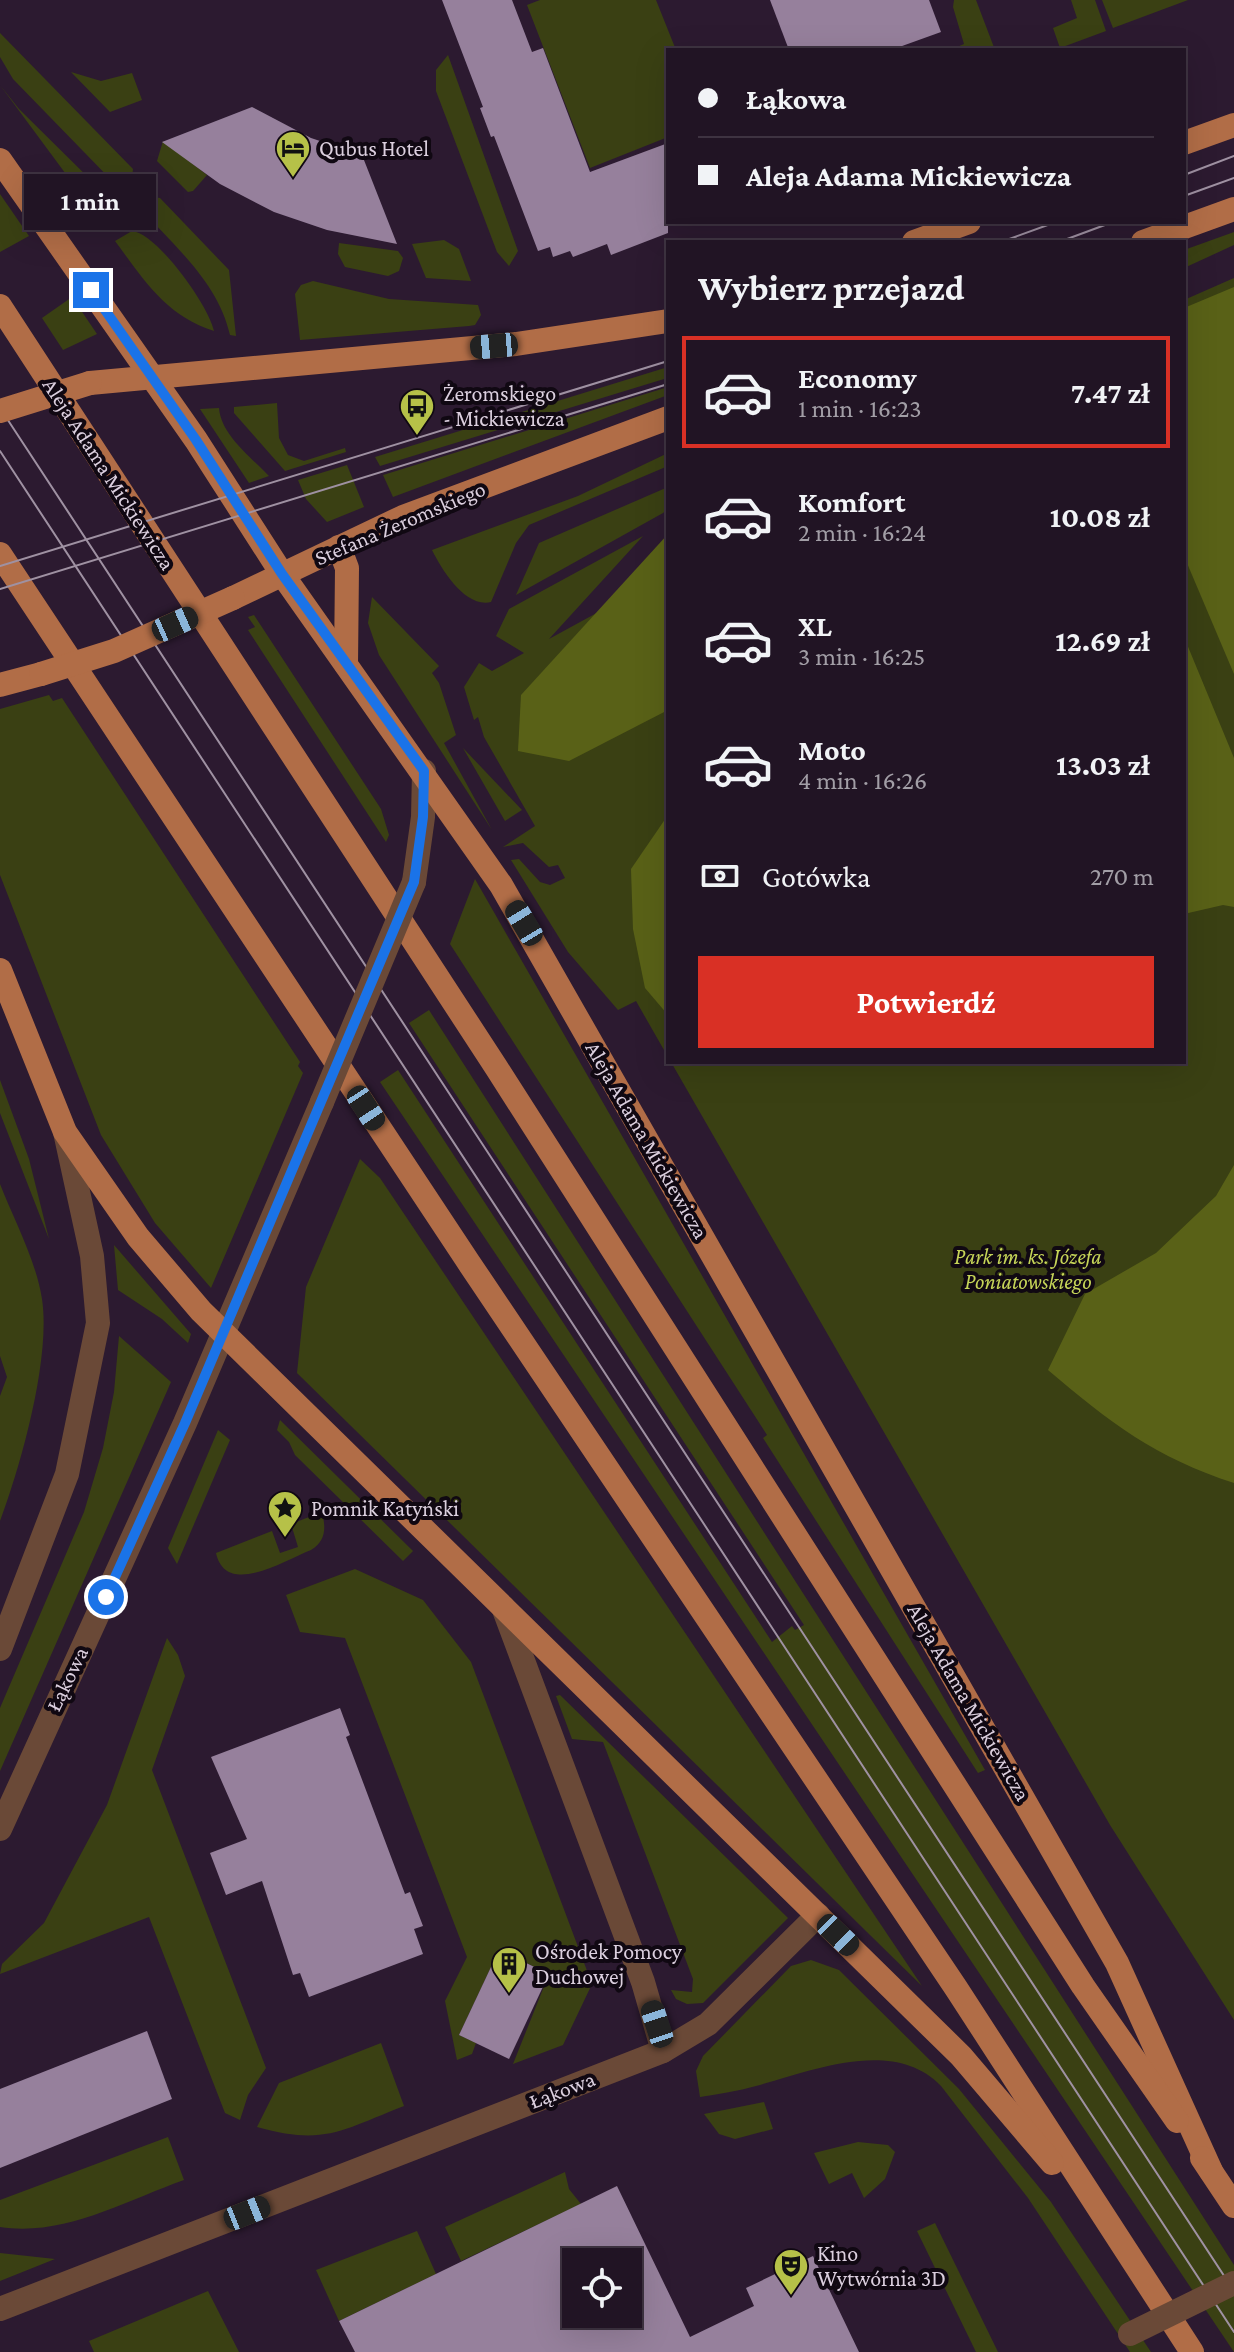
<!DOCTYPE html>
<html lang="pl">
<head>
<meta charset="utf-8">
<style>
	body { margin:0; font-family:"Crimson Pro",serif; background:#2d2131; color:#f1f3f6; height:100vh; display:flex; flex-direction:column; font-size:30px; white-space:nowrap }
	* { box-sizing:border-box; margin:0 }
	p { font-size:26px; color:#a29ea6 }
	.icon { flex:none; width:44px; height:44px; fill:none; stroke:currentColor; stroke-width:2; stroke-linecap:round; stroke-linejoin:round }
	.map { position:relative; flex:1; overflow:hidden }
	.sheet { position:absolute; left:666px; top:240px; width:520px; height:824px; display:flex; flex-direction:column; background:#211424; border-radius:0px; box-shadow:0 8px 32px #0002,0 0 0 2px #3e3341 }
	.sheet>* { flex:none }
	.banner { position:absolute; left:666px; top:48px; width:520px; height:176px; border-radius:0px; box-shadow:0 8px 32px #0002,0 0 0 2px #3e3341; display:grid; align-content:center; height:176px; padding:0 32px; background:#211424 }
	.controls { position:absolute; left:562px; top:2248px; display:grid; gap:16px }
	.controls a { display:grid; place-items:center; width:80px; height:80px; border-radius:0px; background:#211424; box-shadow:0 8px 32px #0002,0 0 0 2px #3e3341; font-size:40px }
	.end { position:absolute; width:36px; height:36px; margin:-18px; border:10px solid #1a73e8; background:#fff; box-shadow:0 0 0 4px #fff }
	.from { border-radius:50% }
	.bubble { position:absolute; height:56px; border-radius:0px; background:#211424; box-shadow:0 8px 32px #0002,0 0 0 2px #3e3341; font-size:26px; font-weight:700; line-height:56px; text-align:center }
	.car { position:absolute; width:24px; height:48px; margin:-24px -12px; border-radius:10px; box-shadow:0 0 6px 2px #0007; background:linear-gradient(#222 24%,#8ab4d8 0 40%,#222 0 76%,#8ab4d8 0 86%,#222 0) }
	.banner b { display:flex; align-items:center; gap:28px; height:76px; font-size:30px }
	.banner b+b { border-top:2px solid #3e3341 }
	.banner i { width:20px; height:20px; background:#f1f3f6 }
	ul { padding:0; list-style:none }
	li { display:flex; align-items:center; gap:24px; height:112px; margin:0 16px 12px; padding:0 16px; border:4px solid transparent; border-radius:0px }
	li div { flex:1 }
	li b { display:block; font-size:30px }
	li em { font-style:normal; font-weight:700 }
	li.selected { border-color:#d93025 }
	li>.icon { width:72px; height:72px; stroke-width:1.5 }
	h2 { padding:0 32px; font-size:36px; line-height:96px }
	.pay { display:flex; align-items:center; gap:20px; height:88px; padding:0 32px; font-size:30px }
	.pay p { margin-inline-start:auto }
	.primary-button { display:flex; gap:16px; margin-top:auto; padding:16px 32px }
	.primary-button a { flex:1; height:92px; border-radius:0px; background:#d93025; color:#fff; font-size:32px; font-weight:700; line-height:92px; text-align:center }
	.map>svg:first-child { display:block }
	.green { fill:#3a4013 }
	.forest { fill:#596117 }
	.building { fill:#96809c; fill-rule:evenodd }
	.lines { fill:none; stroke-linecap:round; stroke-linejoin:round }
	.minor { stroke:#6a4937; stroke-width:24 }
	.major { stroke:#b16d47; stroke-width:24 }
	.tram { stroke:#9f91a2; stroke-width:2 }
	.minor-bridge { stroke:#6a4937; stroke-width:24 }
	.major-bridge { stroke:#b16d47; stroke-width:24 }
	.route { stroke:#1a73e8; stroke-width:10 }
	.labels { text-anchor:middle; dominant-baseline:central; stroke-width:8; stroke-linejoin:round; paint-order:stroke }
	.poi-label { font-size:22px; fill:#dbcfde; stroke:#100812; text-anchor:start }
	.street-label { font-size:22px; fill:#dbcfde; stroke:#100812 }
	.park-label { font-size:22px; font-style:italic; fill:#c6d558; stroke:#100812 }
</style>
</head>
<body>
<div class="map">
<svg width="1234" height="2352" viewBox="0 0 1234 2352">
	<rect width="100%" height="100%" fill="#2c1a30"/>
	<g class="green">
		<polygon points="540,0 656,0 676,50 668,50 668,137 590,168 527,5"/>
		<polygon points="954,0 976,0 995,50 950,50 964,44 953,7"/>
		<polygon points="1071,0 1095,0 1106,31 1060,48 1053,28 1077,18"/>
		<polygon points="1102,0 1188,0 1113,28"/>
		<polygon points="0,33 133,169 132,178 118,187 13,79 0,57"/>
		<polygon points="448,55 518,251 509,266 497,252 436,91 436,70"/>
		<polygon points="71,72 101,81 132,73 142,100 110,112"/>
		<polygon points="0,85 19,109 107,196 91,208"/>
		<polygon points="163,141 207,175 193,191 188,192 157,161"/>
		<polygon points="0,194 29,236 0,252"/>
		<path d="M152 197 160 198 229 270 236 336 230 335C218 282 174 246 139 207Z"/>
		<path d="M132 231C157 233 209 306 214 331 166 316 144 280 115 241Z"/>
		<polygon points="1234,232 1234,245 1184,268 1184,250"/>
		<polygon points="444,240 459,249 471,281 426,278 412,244"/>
		<polygon points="339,243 398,251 403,258 399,271 388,276 345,267 338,254"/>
		<polygon points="1234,278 1234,2020 1110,1825 671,1062 1184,1062 1184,300"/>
		<polygon points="313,281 389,299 478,305 481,315 475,325 469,326 300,340 295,294 301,285"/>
		<polygon points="72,297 97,334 63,350 42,318"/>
		<polygon points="668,367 668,378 664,379 380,466 375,457"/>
		<polygon points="668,387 668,395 393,497 383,475"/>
		<polygon points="277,403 279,438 288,455 304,461 345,448 346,452 285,471 234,413 234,407"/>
		<path d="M219 408C221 435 251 457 269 476L249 483 200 409Z"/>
		<path d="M668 453V466L529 525 516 543 491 602C465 608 442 570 432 550L578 496Z"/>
		<polygon points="347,465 364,507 327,522 306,499 298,480"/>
		<polygon points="668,487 668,508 663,513 516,595 539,543"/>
		<polygon points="643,536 549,639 668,574 668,1057 636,1001 618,1010 568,952 511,860 519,859 540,882 550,885 565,878 558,865 549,867 523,843 503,847 535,826 484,737 478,717 474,720 464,687 479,663 492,671 524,653 496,636 509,609"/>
		<polygon points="372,597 439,666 432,673 439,683 456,735 444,743 492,830 379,655 368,623"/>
		<polygon points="254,615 381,809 389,835 386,842 248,630 255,627 248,617"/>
		<polygon points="49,695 53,701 62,698 300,1062 298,1066 303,1073 211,1288 155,1223 101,1135 0,875 0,709"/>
		<polygon points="463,748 522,810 505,821"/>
		<polygon points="475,879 985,1770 978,1773 763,1438 767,1435 450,944"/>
		<polygon points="429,1010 1234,2265 1234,2352 380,1082 398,1070 772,1642 792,1626 795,1630 804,1625 409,1023"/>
		<polygon points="0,1080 29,1159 49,1239 0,1113"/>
		<polygon points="360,1159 380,1178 922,1986 297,1373 306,1287"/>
		<path d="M0 1184C14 1220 36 1260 42 1299 51 1358 21 1465 0 1521V1396L7 1377 0 1356Z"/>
		<polygon points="114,1245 191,1334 188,1343 162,1319 118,1290"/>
		<polygon points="119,1336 171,1382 0,1771 0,1708 84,1512 103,1448 114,1392"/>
		<polygon points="280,1420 413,1551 403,1561 295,1455 289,1442 277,1430"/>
		<polygon points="218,1430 230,1440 177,1564 168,1548"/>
		<path d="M322 1512C326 1528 326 1541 311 1550 285 1560 226 1598 216 1553L272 1531 280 1553 298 1547 291 1524Z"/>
		<polygon points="355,1569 423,1600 471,1662 592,1984 563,2045 513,2064 549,1974 499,1950 459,2035 476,2043 472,2054 457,2060 445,2001 467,1957 345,1638 300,1632 286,1595"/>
		<polygon points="167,1638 178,1655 185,1676 152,1770 266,2068 248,2095 240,2120 225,2113 149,1917 0,1974 2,1964 44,1923 107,1805"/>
		<polygon points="560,1695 788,1918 703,2003 687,2004 676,1999 671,1990 692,1992 693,1979 603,1742 572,1739 556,1696"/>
		<path d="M811 1960 839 1970 959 2089 1051 2202 1151 2352H1130L1028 2198 941 2086C893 2036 809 2072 756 2086 738 2091 719 2094 700 2097L696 2071 703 2056 791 1966Z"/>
		<path d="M381 2043 404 2106C342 2130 325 2146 257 2127L279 2083Z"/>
		<polygon points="764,2102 773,2129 735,2139 719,2134 704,2114"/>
		<path d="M168 2137 184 2180C125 2201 63 2237 0 2227V2200Z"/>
		<polygon points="858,2142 888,2145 895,2152 885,2179 864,2198 852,2173 829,2184 814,2153"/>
		<polygon points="565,2172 569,2189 581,2204 461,2261 445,2227"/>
		<polygon points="935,2223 998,2352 976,2352 917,2231"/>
		<polygon points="417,2231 436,2274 339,2321 316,2270"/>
		<polygon points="0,2253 55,2259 0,2281"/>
		<polygon points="208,2291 239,2352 94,2352 89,2341"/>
	</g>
	<g class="forest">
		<polygon points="1234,287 1234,674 1184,556 1184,308"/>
		<polygon points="668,534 668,710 569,761 518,751 521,695"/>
		<polygon points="1184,637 1234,758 1234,907 1223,905 1184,914"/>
		<polygon points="668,815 668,1015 645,988 633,929 631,869"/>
		<path d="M1234 1165V1483C1156 1458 1109 1422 1048 1370L1085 1294 1156 1253 1216 1196Z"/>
	</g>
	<g class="building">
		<polygon points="442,0 512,0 532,52 543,48 590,172 668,143 668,233 611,255 607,244 573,257 570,251 553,257 550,247 538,251 494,136 491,137 480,108 483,107"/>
		<polygon points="770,0 929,0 941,32 891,50 789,50"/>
		<polygon points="252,107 311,138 362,155 397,244 327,230 274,212 220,184 162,142"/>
		<polygon points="340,1708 350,1735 346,1737 405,1894 410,1892 423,1926 414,1929 423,1954 309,1997 300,1973 293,1975 262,1881 226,1895 210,1853 247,1839 211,1757"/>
		<polygon points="499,1950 549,1974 509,2059 459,2035"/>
		<polygon points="147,2031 172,2099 0,2168 0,2089"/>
		<path d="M617 2186 690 2337 754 2306 746 2288 813 2256 859 2352H355L339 2321ZM576 2262H628V2314H576Z"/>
	</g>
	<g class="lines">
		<g class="minor">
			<polyline points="414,882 423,817 424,771"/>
			<polyline points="503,1607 643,1982 663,2051"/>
			<polyline points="0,1649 67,1474 98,1323 92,1256 65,1132"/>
			<polyline points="0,1829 185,1423 322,1102"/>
			<polyline points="0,2309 663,2051 708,2024 818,1915"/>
		</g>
		<g class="major">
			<polyline points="1184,143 1234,125"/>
			<polyline points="0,160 196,440 282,574 501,885 1117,1963 1211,2171"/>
			<polyline points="914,242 969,222"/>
			<polyline points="1143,242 1234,209"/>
			<polyline points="0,306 496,1067 1083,1986 1177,2121"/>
			<polyline points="90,383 516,344 668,321"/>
			<polyline points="339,547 347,568 346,664"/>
			<polyline points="0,554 469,1263 956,1988 1192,2352"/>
			<polyline points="233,598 403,517 668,418"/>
			<polyline points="0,685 41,674"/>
			<polyline points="0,970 65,1132 138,1237 201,1311 961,2056 1052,2163"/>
			<polyline points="1202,2158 1234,2206"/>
		</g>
		<g class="tram">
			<polyline points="1184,175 1234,156"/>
			<polyline points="1184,196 1234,178"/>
			<polyline points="1001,242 1056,222"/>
			<polyline points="1059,242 1113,222"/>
			<polyline points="0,408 1234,2291"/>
			<polyline points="0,451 1234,2332"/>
			<polyline points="0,566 668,361"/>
			<polyline points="0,589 668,384"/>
		</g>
		<g class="minor-bridge">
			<polyline points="322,1102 414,882"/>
			<polyline points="1130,2334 1234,2283"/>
		</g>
		<g class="major-bridge">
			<polyline points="0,411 90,383"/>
			<polyline points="41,674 114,651 233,598"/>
		</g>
	</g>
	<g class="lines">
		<polyline class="route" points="91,290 196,440 282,574 424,771 423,817 414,882 185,1423 106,1597"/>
	</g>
	<defs>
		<g id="hotel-pin" transform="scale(1.8)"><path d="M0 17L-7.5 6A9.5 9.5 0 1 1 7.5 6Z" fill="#b6c148" stroke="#100812"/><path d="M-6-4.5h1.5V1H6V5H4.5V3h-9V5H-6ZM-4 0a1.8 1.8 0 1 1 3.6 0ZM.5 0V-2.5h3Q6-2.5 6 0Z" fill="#111"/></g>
		<g id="bus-pin" transform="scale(1.8)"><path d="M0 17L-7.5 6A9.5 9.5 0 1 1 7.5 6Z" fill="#b6c148" stroke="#100812"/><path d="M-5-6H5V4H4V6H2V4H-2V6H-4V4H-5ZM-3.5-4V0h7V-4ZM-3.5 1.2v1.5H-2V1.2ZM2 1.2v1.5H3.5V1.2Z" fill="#111"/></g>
		<g id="sight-pin" transform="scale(1.8)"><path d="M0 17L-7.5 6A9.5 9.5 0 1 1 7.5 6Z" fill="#b6c148" stroke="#100812"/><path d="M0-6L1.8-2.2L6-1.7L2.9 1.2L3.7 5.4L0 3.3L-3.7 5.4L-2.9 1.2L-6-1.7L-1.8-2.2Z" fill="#111"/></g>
		<g id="building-pin" transform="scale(1.8)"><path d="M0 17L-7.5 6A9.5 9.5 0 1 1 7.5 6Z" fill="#b6c148" stroke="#100812"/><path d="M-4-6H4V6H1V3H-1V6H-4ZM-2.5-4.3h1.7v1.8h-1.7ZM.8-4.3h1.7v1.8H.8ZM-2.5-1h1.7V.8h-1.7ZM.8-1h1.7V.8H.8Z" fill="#111"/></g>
		<g id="theatre-pin" transform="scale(1.8)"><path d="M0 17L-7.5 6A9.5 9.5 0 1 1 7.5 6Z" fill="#b6c148" stroke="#100812"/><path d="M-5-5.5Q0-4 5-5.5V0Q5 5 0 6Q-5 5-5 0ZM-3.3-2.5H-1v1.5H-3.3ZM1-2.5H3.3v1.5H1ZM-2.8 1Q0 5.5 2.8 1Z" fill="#111"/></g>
	</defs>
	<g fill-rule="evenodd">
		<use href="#hotel-pin" x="293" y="148"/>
		<use href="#bus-pin" x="417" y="406"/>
		<use href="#sight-pin" x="285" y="1508"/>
		<use href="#building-pin" x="509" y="1964"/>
		<use href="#theatre-pin" x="791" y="2266"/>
	</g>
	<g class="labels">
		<g class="poi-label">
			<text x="319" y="148">Qubus Hotel</text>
			<text x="443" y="393">Żeromskiego<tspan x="443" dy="25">- Mickiewicza</tspan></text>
			<text x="311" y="1508">Pomnik Katyński</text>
			<text x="535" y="1951">Ośrodek Pomocy<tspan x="535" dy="25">Duchowej</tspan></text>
			<text x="817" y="2253">Kino<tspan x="817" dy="25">Wytwórnia 3D</tspan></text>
		</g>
		<g class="street-label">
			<text transform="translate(109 474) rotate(57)">Aleja Adama Mickiewicza</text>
			<text transform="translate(400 523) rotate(-23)">Stefana Żeromskiego</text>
			<text transform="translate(647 1140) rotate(60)">Aleja Adama Mickiewicza</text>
			<text transform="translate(67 1679) rotate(-64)">Łąkowa</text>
			<text transform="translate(969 1702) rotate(60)">Aleja Adama Mickiewicza</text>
			<text transform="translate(562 2090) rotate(-21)">Łąkowa</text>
		</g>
		<g class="park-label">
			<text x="1028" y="1256">Park im. ks. Józefa<tspan x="1028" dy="25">Poniatowskiego</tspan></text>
		</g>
	</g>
</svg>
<div class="controls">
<a><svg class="icon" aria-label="locate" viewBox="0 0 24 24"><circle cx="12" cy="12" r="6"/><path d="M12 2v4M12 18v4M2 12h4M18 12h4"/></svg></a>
</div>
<i class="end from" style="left:106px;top:1597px"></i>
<i class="end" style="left:91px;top:290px"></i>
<div class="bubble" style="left:24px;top:174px;width:132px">1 min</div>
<i class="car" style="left:494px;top:346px;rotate:265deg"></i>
<i class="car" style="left:175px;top:624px;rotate:66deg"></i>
<i class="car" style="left:524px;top:923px;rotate:329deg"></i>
<i class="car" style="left:366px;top:1108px;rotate:147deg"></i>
<i class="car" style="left:838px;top:1935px;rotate:134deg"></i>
<i class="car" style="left:657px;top:2024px;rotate:342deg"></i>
<i class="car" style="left:247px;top:2213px;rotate:68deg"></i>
<div class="banner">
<b><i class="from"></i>Łąkowa</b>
<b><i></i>Aleja Adama Mickiewicza</b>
</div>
<section class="sheet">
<h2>Wybierz przejazd</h2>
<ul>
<li class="selected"><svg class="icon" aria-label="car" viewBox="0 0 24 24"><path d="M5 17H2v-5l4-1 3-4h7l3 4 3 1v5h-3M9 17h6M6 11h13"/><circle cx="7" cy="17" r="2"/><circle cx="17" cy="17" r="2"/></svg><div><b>Economy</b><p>1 min · 16:23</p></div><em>7.47 zł</em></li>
<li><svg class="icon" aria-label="car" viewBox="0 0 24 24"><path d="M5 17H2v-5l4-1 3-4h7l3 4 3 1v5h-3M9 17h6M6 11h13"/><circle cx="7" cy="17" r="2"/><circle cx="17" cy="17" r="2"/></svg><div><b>Komfort</b><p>2 min · 16:24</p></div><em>10.08 zł</em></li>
<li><svg class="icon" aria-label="car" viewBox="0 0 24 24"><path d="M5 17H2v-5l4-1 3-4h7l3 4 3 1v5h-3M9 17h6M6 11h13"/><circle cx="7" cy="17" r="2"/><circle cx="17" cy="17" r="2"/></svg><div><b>XL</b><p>3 min · 16:25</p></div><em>12.69 zł</em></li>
<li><svg class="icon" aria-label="car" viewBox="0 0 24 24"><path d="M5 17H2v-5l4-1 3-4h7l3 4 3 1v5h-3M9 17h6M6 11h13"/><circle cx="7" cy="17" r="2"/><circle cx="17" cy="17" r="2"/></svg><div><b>Moto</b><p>4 min · 16:26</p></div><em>13.03 zł</em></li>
</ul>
<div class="pay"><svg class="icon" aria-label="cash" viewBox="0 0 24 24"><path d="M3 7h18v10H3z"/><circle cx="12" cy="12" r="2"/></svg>Gotówka<p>270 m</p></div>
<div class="primary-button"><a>Potwierdź</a></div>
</section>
</div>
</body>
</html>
